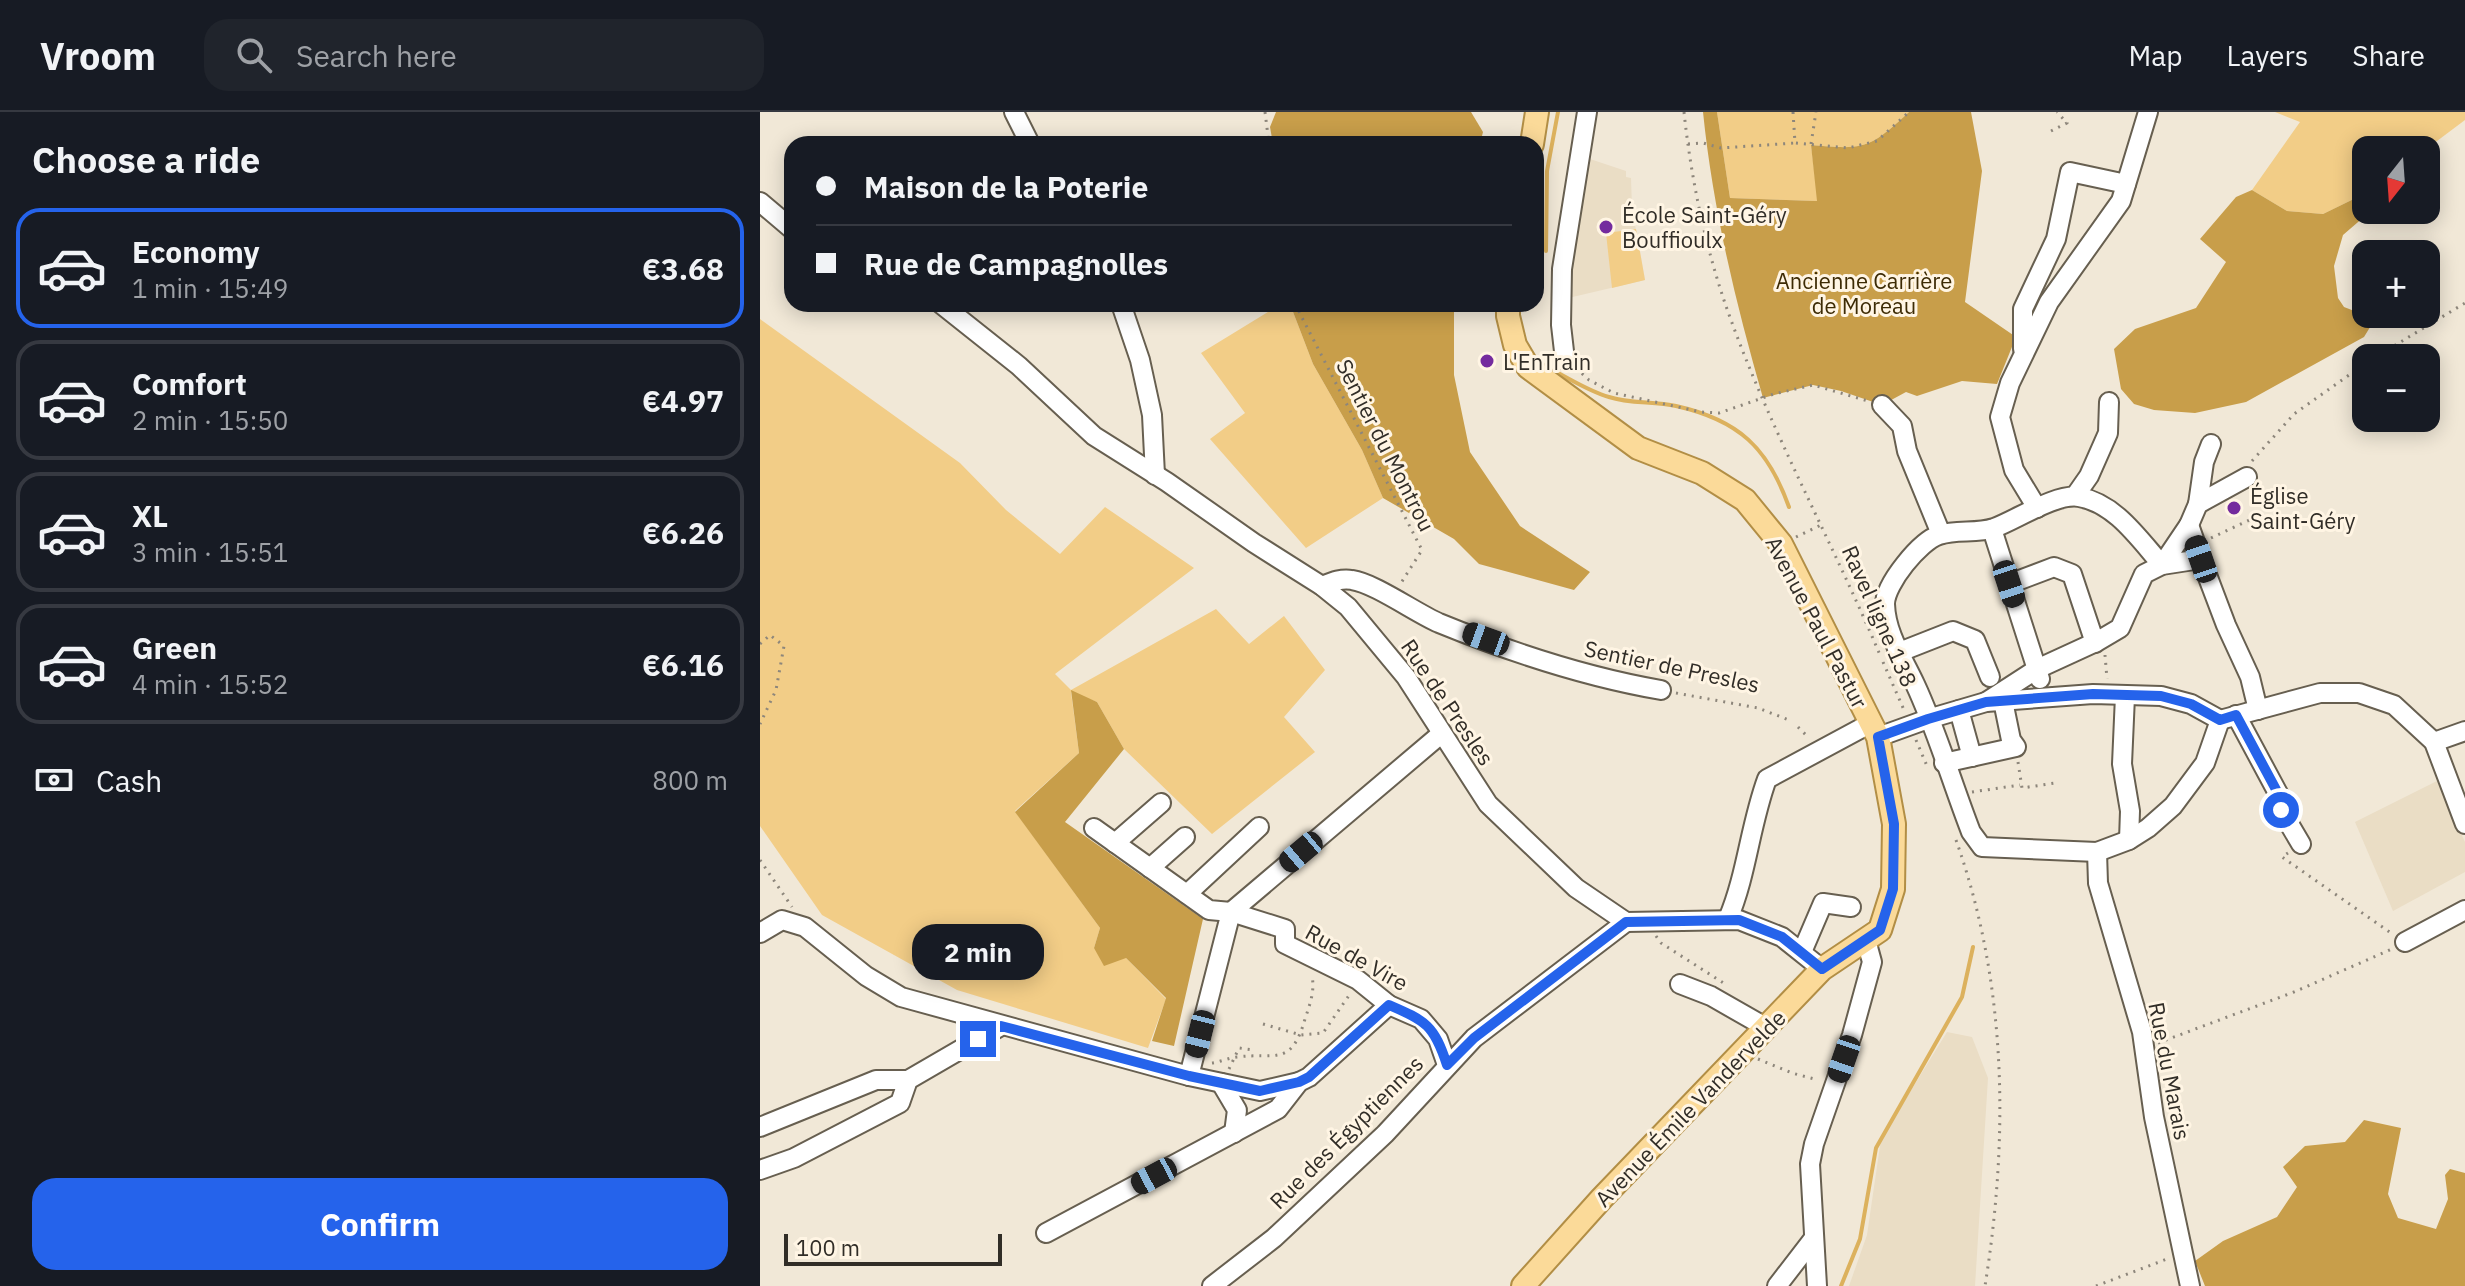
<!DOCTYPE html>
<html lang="en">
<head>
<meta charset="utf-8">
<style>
	body { margin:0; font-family:"IBM Plex Sans",sans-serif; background:#20242c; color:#f1f3f6; height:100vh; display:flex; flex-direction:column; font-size:30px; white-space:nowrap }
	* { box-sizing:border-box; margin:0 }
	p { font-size:26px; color:#9ea1a6 }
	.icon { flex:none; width:44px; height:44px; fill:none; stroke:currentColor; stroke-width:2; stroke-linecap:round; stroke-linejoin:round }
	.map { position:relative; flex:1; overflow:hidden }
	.panel { display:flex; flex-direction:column; background:#171b24; width:760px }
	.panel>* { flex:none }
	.hud { position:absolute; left:24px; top:24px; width:760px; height:176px; border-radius:24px; box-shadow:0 4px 20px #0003; display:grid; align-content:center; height:176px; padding:0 32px; background:#171b24 }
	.needle { width:52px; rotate:197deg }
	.controls { position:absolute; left:1592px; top:24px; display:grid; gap:16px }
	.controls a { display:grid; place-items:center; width:88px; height:88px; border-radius:16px; background:#171b24; box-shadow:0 4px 20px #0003; font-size:40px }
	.scale { position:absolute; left:24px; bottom:20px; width:218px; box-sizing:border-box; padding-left:8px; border:4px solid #312d27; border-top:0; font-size:22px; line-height:28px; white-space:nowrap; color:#312d27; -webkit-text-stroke:6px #fff5e4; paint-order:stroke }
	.end { position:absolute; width:36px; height:36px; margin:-18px; border:10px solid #2563eb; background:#fff; box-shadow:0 0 0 4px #fff }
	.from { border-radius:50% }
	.bubble { position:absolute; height:56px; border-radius:24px; background:#171b24; box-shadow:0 4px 20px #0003; font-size:26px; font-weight:800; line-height:56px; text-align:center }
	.car { position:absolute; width:24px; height:48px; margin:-24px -12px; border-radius:10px; box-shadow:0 0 6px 2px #0007; background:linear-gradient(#222 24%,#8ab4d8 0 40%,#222 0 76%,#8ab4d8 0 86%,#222 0) }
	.hud b { display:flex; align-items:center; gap:28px; height:76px; font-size:30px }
	.hud b+b { border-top:2px solid #363941 }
	.hud i { width:20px; height:20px; background:#f1f3f6 }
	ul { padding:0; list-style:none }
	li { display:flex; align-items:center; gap:24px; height:120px; margin:0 16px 12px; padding:0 16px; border:4px solid #363941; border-radius:24px }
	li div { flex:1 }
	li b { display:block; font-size:30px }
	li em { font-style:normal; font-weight:800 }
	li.active { border-color:#2563eb }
	li>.icon { width:72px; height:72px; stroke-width:1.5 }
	h2 { padding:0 32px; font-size:36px; line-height:96px }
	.pay { display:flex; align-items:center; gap:20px; height:88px; padding:0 32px; font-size:30px }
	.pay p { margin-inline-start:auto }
	.primary-button { display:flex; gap:16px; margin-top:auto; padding:16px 32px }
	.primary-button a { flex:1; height:92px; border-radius:24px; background:#2563eb; color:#fff; font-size:32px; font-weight:800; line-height:92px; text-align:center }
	header { display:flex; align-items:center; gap:48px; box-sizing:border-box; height:112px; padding:0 40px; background:#171b24; border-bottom:2px solid #363941 }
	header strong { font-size:38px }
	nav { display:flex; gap:44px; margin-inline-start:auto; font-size:28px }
	.search { width:560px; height:72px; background:#20242c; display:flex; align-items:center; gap:20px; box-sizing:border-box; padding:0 28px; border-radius:24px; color:#9ea1a6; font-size:30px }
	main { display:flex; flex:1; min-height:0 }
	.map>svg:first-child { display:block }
	.built { fill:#eaddc5 }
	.green { fill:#f2cd87 }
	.forest { fill:#c89e4a }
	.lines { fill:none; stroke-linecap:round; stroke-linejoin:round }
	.stream { stroke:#dcb15d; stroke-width:4 }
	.minor-casing { stroke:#675f50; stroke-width:22 }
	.major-casing { stroke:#b28e45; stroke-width:26 }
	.path { stroke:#8d867b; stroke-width:3; stroke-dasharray:2 6; stroke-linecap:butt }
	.minor { stroke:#fff; stroke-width:18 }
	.major { stroke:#fbda99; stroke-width:22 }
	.route { stroke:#2563eb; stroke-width:10 }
	.poi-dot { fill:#742b9e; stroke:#fff5e4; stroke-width:3 }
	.labels { text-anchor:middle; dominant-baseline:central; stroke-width:6; stroke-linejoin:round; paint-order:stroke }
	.poi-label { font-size:22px; fill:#312d27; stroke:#fff5e4; text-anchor:start }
	.park-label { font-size:22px; fill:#3d2b05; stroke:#fff5e4 }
	.street-label { font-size:22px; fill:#312d27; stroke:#fff5e4 }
</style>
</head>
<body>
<header>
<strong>Vroom</strong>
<div class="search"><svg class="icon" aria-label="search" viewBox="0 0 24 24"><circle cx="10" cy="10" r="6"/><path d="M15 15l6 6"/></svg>Search here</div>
<nav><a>Map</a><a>Layers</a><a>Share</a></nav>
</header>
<main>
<section class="panel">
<h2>Choose a ride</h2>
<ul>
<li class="active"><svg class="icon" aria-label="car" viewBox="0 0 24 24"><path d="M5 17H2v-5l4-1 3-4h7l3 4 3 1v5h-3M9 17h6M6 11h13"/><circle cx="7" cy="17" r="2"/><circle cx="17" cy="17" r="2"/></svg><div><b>Economy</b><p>1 min · 15:49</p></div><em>€3.68</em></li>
<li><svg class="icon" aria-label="car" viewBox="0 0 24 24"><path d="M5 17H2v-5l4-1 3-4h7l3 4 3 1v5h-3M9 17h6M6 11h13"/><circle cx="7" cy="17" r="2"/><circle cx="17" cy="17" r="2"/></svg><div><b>Comfort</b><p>2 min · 15:50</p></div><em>€4.97</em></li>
<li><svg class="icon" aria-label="car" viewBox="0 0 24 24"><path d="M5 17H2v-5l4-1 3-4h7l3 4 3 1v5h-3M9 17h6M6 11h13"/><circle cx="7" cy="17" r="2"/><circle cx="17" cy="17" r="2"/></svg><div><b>XL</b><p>3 min · 15:51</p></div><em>€6.26</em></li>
<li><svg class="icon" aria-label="car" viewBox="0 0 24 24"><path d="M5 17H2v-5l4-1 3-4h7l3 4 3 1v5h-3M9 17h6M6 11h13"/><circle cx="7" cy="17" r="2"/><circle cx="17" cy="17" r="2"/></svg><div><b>Green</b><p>4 min · 15:52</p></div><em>€6.16</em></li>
</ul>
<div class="pay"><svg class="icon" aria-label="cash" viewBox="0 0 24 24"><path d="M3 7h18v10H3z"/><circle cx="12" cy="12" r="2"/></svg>Cash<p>800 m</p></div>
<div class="primary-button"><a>Confirm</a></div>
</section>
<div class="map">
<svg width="1705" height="1174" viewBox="0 0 1705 1174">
	<rect width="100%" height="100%" fill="#f1e8d7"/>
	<g class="built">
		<polygon points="827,46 866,59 866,65 871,66 872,96 885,168 804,187"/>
		<polygon points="1677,669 1705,730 1705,760 1633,799 1595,710"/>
		<polygon points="1187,920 1212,925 1228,966 1215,1174 1089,1174 1107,1123 1121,1027"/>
	</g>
	<g class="green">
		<path d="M957 0H1149C1109 37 1105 38 1051 33L1058 89 970 86Z"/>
		<polygon points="1515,0 1705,0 1705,8 1665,38 1606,38 1606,81 1563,102 1527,99 1492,78 1540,10"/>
		<polygon points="876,117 885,168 852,176 846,121"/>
		<polygon points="521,192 530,192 553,252 602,338 623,386 546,436 450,327 485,301 441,241"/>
		<polygon points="0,207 200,351 246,398 300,442 345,395 434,456 295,562 311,578 456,497 489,532 524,504 565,558 524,605 555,640 452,722 364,637 337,590 311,580 319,641 255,699 340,816 334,836 366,846 406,887 388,936 197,878 62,803 0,714"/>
	</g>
	<g class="forest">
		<polygon points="516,0 711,0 723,20 720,32 513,32 510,15"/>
		<path d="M943 0H957L970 86 1057 89 1051 33C1105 38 1109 37 1149 0H1211L1222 59 1205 190 1256 225 1237 272 1202 269 1157 284 1146 280 1122 293 1081 279 1053 273 1003 286C976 192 953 98 943 0Z"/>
		<polygon points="1492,78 1527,99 1563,102 1606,81 1606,98 1612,98 1583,123 1574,154 1578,186 1584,195 1615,207 1604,225 1486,290 1435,301 1394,298 1374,292 1361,277 1354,237 1375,217 1436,196 1466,150 1440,127 1476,85"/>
		<polygon points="530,192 694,192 694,263 710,340 760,414 830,460 814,478 719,452 694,427 623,386 602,338 553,252"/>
		<polygon points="311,578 337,590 364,637 305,710 443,807 414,934 392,929 406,886 366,846 344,854 334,836 340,816 255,700 319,641"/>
		<polygon points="1604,1008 1641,1016 1628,1082 1638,1106 1676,1117 1688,1087 1685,1063 1690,1057 1705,1061 1705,1174 1445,1174 1435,1149 1463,1129 1517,1105 1537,1075 1523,1055 1545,1034 1585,1030"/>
	</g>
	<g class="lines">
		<g class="stream">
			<polyline points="786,139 787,59 798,0"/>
			<path d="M798 261C815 270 831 280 849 285 870 292 894 289 916 294 979 308 1008 336 1029 395"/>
			<polyline points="1081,1174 1100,1127 1116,1036 1202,885 1213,835"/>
		</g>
		<g class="minor-casing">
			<g id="minor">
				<polyline points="254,0 270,32"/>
				<polyline points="0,90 32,117"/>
				<polyline points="181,192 259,254 334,324 407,370 494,431 562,474 588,495 646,565 728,692 816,776 866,810 979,808 1022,825 1062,857"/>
				<polyline points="361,192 380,248 392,303 395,363"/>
				<polyline points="1263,237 1263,197 1296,127 1310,60 1366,72"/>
				<polyline points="805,248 801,213 802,157 827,0"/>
				<polyline points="1122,293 1142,314 1147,339 1181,422"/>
				<polyline points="1315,384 1329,364 1348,321 1349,290"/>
				<polyline points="1438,392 1444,350 1451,332"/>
				<polyline points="1277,396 1254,358 1240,305 1250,271 1289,190 1361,89 1388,0"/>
				<polyline points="1429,413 1438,392 1487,365"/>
				<polyline points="1232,417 1280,567"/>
				<polyline points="1441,447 1466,513 1490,565 1498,598"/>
				<path d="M1402 453C1379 427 1355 391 1319 385 1296 381 1256 408 1234 416 1216 422 1197 417 1179 423 1160 429 1125 472 1125 492 1126 522 1143 546 1155 572 1177 619 1192 671 1211 720L1222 735 1337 740 1369 728 1388 716 1413 694 1445 651 1460 608"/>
				<polyline points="1249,472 1294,455 1312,462 1335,531"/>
				<path d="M562 474C572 470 581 466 592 468 614 471 656 501 679 511 750 540 826 565 901 578"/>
				<polyline points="1137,541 1193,519 1215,528 1230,565"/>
				<polyline points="1365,584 1362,652 1370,699 1369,728"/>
				<polyline points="1226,590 1277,557 1338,529 1360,516 1384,462 1402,453 1441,447 1429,413 1402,453"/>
				<polyline points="1199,598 1212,645"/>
				<polyline points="1476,603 1520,685 1521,698 1541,732"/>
				<polyline points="1460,608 1560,581 1599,581 1634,593 1674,630 1705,712"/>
				<polyline points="1118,625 1168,607 1226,590 1333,582 1401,584 1431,592 1460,608"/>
				<polyline points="1674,630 1705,619"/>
				<polyline points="1184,651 1256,635 1251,628 1243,589"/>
				<polyline points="334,716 449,798 471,800 525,817 525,832 598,868 629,893 661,907 678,927 687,953"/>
				<polyline points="355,731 401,691"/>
				<polyline points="1337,740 1338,771 1382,920 1394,1005 1430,1174"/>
				<polyline points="390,756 425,725"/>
				<polyline points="427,782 499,715"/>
				<path d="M968 807C987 762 990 713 1007 667L1111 611"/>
				<polyline points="0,821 22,808 45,815 106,864 141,885 429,964 500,979 539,970"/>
				<polyline points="1645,830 1705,798"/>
				<polyline points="1042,840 1063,791 1091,795"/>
				<polyline points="920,872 951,884 1007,916"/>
				<polyline points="429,964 471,800 681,622"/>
				<polyline points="461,971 477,998 474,1021"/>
				<polyline points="0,1015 116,968 148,968"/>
				<polyline points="0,1058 34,1046 140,991 148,968 241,914"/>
				<polyline points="286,1121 518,997 539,970 549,965 629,893"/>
				<polyline points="452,1174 514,1126 625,1022 714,926 866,810"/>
				<polyline points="1017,1174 1054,1126"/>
				<polyline points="1057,1174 1050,1052 1054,1032 1092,923 1112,850 1106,828"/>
			</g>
		</g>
		<g class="major-casing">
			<g id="major">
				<polyline points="772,32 777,0"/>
				<polyline points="748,192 748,204 755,233 768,255 878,336 942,361 985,388 1021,432 1118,625 1134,712 1133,777 1120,818 1062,857 842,1086 763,1174"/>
			</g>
		</g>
		<g class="path">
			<polyline points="505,0 509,32"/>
			<path d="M924 0C931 66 945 134 967 197 1009 316 1071 427 1120 543"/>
			<polyline points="1033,0 1035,31 1088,36 1117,29 1149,0"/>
			<polyline points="1291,19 1307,11 1297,0"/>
			<polyline points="928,32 943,31 961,36 1035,31"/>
			<polyline points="1051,32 1056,0"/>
			<polyline points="535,192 662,438 641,471"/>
			<polyline points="1614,246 1705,191"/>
			<polyline points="816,256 829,268 854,281 941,300 959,301 1014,282 1053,273 1108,289"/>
			<polyline points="1492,349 1534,302 1606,251"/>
			<polyline points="1036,425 1061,413"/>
			<polyline points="1451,426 1498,404"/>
			<polyline points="0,532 10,523 24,534 16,578 0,612"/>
			<polyline points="1345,543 1347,567"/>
			<polyline points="1123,550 1144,598"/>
			<polyline points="916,581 998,596 1029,608"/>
			<polyline points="1038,615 1049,626"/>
			<polyline points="1156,628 1167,654"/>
			<polyline points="1258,650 1262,676 1295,671"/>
			<polyline points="1212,680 1260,673"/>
			<path d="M1196 728C1247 872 1249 1024 1225 1174"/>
			<polyline points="1528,741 1522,745 1631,821"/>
			<polyline points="0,748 32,795"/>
			<polyline points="896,824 901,831 965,872"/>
			<polyline points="503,912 541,923 563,921 590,882"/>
			<polyline points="1398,931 1534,880 1632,837"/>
			<polyline points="998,947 1032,961 1058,968"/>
			<path d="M452 951C460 950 468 946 477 945 515 940 531 956 545 907 550 892 555 879 552 864"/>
			<polyline points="469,957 479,936 494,938"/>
			<polyline points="1336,1174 1407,1147"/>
		</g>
		<use href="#minor" class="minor"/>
		<use href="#major" class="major"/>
	</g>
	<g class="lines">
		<path class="route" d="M218 927 241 914 429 964 500 979 539 970 549 965 629 893C666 909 674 913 687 953L714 926 866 810 979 808 1022 825 1062 857 1120 818 1133 777 1134 712 1118 625 1168 607 1226 590 1333 582 1401 584 1431 592 1460 608 1476 603 1520 685 1521 698"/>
	</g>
	<g class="poi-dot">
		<circle cx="846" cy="115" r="8"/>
		<circle cx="727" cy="249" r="8"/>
		<circle cx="1474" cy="396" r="8"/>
	</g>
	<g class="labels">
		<g class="poi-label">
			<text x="862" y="102">École Saint-Géry<tspan x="862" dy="25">Bouffioulx</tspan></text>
			<text x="743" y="249">L'EnTrain</text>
			<text x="1490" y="383">Église<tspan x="1490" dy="25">Saint-Géry</tspan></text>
		</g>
		<g class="park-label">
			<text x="1104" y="168">Ancienne Carrière<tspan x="1104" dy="25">de Moreau</tspan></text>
		</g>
		<g class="street-label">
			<text transform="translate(626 333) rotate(63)">Sentier du Montrou</text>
			<text transform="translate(1120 504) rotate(66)">Ravel ligne 138</text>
			<text transform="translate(1057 510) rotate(62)">Avenue Paul Pastur</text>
			<text transform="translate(912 554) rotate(12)">Sentier de Presles</text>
			<text transform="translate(688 590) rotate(56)">Rue de Presles</text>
			<text transform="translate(597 845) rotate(29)">Rue de Vire</text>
			<text transform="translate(1410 959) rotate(79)">Rue du Marais</text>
			<text transform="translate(930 996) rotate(-46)">Avenue Émile Vandervelde</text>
			<text transform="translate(586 1020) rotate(-45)">Rue des Égyptiennes</text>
		</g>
	</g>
</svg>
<div class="controls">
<a><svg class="needle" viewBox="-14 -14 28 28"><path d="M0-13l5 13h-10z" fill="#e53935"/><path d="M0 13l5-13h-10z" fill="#9ea1a6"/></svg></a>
<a>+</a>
<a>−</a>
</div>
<div class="scale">100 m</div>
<i class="end from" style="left:1521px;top:698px"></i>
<i class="end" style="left:218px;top:927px"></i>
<div class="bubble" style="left:152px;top:812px;width:132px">2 min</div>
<i class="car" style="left:1441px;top:447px;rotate:341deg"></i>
<i class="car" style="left:1249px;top:472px;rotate:162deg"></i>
<i class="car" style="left:726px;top:527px;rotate:290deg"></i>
<i class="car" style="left:541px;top:740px;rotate:230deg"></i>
<i class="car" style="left:440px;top:922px;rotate:194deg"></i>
<i class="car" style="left:1084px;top:947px;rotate:199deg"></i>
<i class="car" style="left:394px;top:1064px;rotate:242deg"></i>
<div class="hud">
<b><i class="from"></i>Maison de la Poterie</b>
<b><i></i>Rue de Campagnolles</b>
</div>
</div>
</main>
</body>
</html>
